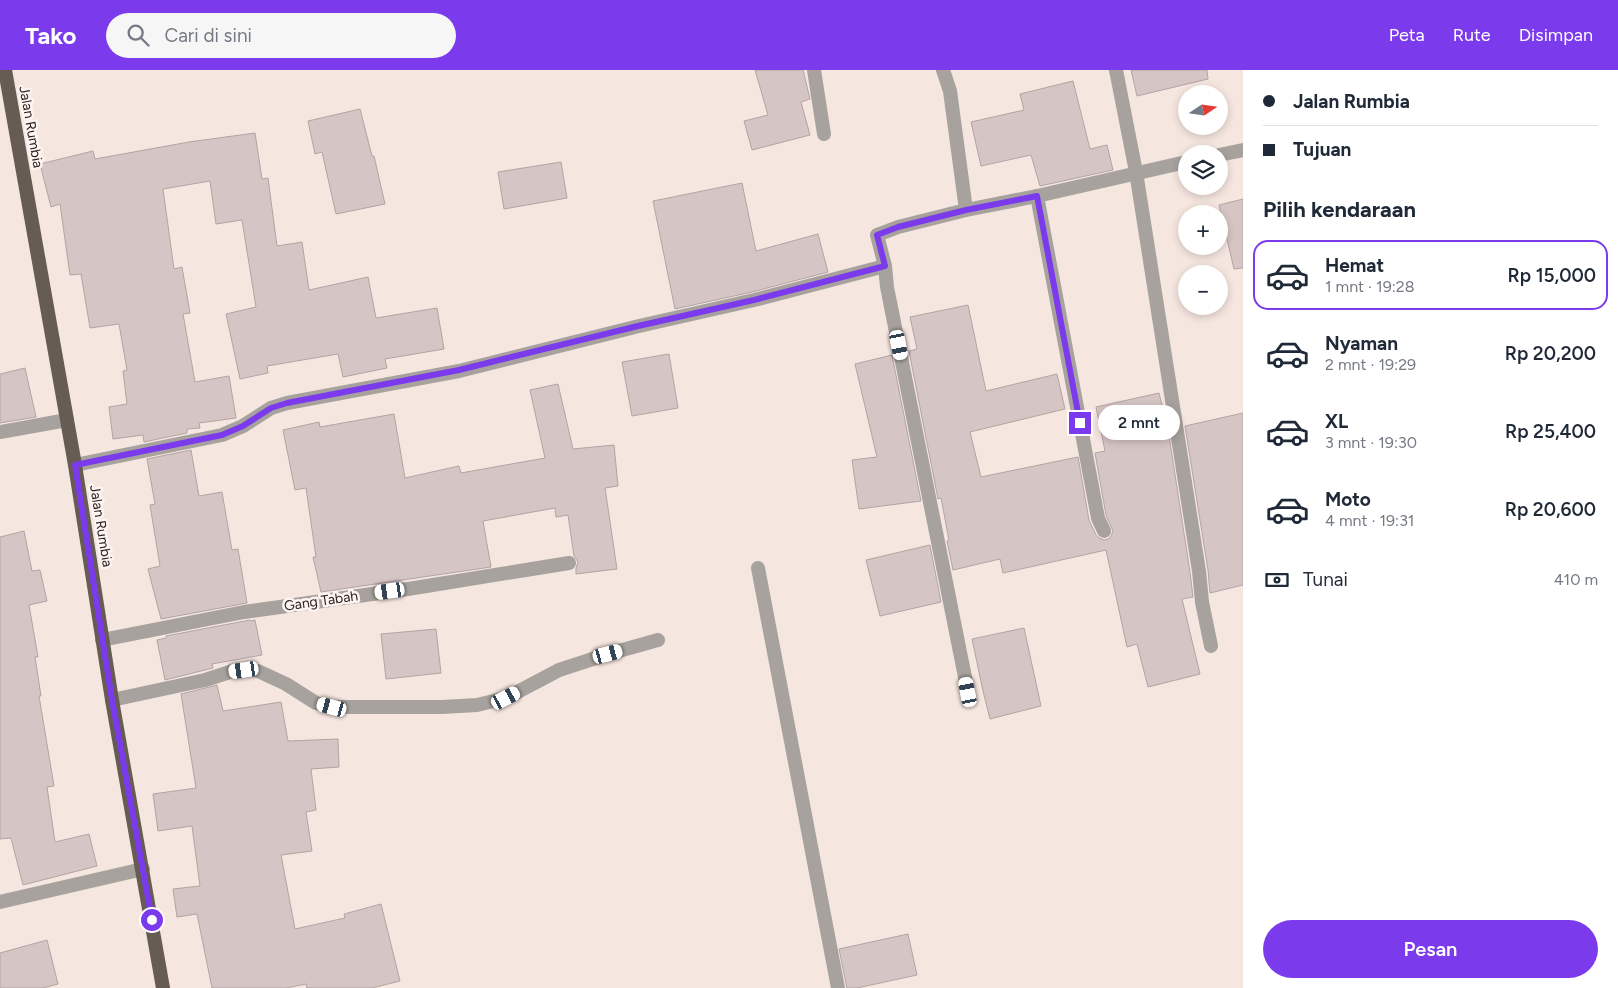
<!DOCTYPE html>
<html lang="id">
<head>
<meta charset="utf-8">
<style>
	body { margin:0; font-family:Figtree,sans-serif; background:#f6f6f7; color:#1f2937; height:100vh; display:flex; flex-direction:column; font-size:19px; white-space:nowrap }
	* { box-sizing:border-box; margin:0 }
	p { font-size:16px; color:#747a83 }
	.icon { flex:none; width:28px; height:28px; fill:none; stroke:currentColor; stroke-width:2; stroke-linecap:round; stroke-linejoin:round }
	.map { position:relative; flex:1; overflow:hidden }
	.side { display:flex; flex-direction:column; background:#fff; width:375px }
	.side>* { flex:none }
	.top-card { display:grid; align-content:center; height:110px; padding:0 20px; background:#fff }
	.needle { width:32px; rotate:77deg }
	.buttons { position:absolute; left:1178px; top:15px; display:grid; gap:10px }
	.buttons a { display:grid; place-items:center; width:50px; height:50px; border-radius:50%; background:#fff; box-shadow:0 2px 8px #0003; font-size:25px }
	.end { position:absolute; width:22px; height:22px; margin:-11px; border:6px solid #7c3aed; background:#fff; box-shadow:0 0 0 2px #fff }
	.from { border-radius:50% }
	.bubble { position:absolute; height:35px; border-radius:18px; background:#fff; box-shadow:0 2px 8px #0003; font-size:16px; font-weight:600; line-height:35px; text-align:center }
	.car { position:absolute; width:15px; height:30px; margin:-15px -8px; border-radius:6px; box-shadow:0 0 4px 1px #0007; background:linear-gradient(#fff 24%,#345 0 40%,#fff 0 76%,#345 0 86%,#fff 0) }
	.top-card b { display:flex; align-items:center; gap:18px; height:48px; font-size:19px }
	.top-card b+b { border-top:1px solid #e0e1e3 }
	.top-card i { width:12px; height:12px; background:#1f2937 }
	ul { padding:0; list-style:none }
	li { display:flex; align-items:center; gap:15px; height:70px; margin:0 10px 8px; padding:0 10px; border:2px solid transparent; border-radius:15px }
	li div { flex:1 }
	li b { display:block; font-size:19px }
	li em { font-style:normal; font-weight:600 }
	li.selected { border-color:#7c3aed }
	li>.icon { width:45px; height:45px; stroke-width:1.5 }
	h2 { padding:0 20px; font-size:22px; line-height:60px }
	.pay { display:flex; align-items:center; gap:12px; height:55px; padding:0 20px; font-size:19px }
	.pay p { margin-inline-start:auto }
	.button { display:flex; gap:10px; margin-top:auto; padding:10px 20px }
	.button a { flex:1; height:58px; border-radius:30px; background:#7c3aed; color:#fff; font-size:20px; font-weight:600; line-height:58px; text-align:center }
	header { display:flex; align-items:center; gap:30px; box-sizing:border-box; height:70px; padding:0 25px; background:#7c3aed; color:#fff }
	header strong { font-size:24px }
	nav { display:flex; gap:28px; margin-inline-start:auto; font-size:18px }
	.search { width:350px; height:45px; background:#f6f6f7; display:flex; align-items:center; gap:12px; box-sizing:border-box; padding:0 18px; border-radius:28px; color:#747a83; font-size:19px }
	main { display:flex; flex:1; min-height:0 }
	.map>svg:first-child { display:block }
	.building { fill:#d6c5c5; stroke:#b3a3a3 }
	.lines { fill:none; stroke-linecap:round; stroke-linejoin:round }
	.minor { stroke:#a7a29d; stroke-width:14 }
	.trunk { stroke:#665c54; stroke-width:14 }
	.route { stroke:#7c3aed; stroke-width:6 }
	.labels { text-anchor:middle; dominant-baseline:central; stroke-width:5; stroke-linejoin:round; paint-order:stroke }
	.street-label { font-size:14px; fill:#282220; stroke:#fef4f1 }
</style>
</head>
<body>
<header>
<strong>Tako</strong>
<div class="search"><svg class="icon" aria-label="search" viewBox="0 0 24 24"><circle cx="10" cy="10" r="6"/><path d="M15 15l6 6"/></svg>Cari di sini</div>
<nav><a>Peta</a><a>Rute</a><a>Disimpan</a></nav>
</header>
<main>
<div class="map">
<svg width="1243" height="918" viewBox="0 0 1243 918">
	<rect width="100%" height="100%" fill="#f6e6e0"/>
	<g class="building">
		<polygon points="755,0 803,0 810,29 801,32 810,65 752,80 744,51 768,45"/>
		<polygon points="1131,0 1207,0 1208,9 1137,26"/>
		<polygon points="1073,11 1090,79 1107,75 1113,100 1040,116 1031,85 981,96 971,52 1024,40 1020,24"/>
		<polygon points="360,39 372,86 374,86 385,134 336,144 322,82 315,84 308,51"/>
		<polygon points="255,63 262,109 268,108 277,176 302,172 309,220 368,207 376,248 437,238 444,279 385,289 387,298 343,307 338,284 267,296 268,303 240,309 226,244 256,237 242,150 216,154 210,111 163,119 174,199 182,197 190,243 183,244 195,312 229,306 236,348 199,353 200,358 187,359 187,363 144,372 143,365 113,369 109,337 127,334 123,301 127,300 119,254 90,258 81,204 70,205 60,134 51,137 40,94 93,81 95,89 189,72"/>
		<polygon points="561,92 567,128 504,139 498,102"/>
		<polygon points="742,113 756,181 818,164 828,202 752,222 675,239 653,131"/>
		<polygon points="1243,129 1243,198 1234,199 1219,135"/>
		<polygon points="968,235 986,321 1057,304 1065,339 970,362 981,407 1078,387 1089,450 1096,465 1099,468 1104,470 1108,469 1111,466 1113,461 1106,445 1095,383 1105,381 1096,337 1159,323 1168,359 1190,502 1193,527 1182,529 1200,604 1148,617 1137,574 1127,577 1106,480 1003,503 1000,489 953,500 947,471 949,470 941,428 938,429 909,281 917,279 910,247"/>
		<polygon points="669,284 678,338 632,346 622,292"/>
		<polygon points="892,285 921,431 859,439 852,390 877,387 855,294"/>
		<polygon points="25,298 36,347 0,353 0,304"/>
		<polygon points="558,314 573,379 614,375 618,416 605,418 617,499 576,504 576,498 578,492 574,486 568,445 556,447 555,438 483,451 491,497 321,522 313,487 316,487 306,418 295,420 283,360 319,352 320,357 394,344 405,408 459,396 461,403 545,388 530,320"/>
		<polygon points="1243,343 1243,515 1210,523 1208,500 1185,356"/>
		<polygon points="191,380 199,426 222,422 232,480 238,479 247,533 161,549 148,499 160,496 150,435 155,434 147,389"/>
		<polygon points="24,461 32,501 40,500 47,531 29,535 38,587 35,587 41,626 39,626 54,716 47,717 55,772 89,764 97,796 23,815 11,768 0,769 0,467"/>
		<polygon points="930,475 941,532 880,546 866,490"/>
		<polygon points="250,550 250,551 255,550 262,585 212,594 213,598 165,610 157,570 166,568 166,566"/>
		<polygon points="1024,558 1041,636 990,649 983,621 972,569"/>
		<polygon points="436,559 441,603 386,609 381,564"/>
		<polygon points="217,615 223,641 281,632 288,671 338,669 339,697 311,699 316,740 306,742 312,781 281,785 295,859 345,848 344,844 381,834 400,911 372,918 307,918 306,914 286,918 212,918 197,844 177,847 173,819 200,816 192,756 158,761 153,724 196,718 181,624"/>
		<polygon points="908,864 917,905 857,918 847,918 839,879"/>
		<polygon points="47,870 58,914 43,918 0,918 0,883"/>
	</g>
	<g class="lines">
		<g class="minor">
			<polyline points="814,0 824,64"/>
			<polyline points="943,0 950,21 966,140"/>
			<polyline points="1116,0 1136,102 1199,501 1202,532 1211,576"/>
			<polyline points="1219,85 1243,80"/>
			<polyline points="1037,126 1098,448 1104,461"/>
			<polyline points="0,362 67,350"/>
			<polyline points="75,395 222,365 243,356 271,338 287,333 459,301 639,256 754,230 885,196"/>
			<polyline points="758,498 838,918"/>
			<polyline points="102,570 244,542 408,519 569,493"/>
			<polyline points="968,622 887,217 885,196 877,165 898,157 966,140 1037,126 1186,92"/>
			<polyline points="112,630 205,610 233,601 249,599 258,601 286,614 316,633 332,637 442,637 477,635 506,628 559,600 608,584 658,570"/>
			<polyline points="0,832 143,799"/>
		</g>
		<polyline class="trunk" points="5,0 75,395 112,630 163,918"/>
	</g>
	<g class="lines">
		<polyline class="route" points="152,850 112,630 75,395 222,365 243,356 271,338 287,333 459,300 638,256 754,230 885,196 877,165 898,157 966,140 1037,126 1080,353"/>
	</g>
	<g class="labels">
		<g class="street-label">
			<text transform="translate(31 57) rotate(80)">Jalan Rumbia</text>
			<text transform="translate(101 456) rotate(81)">Jalan Rumbia</text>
			<text transform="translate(321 531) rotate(-8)">Gang Tabah</text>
		</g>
	</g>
</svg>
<div class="buttons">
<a><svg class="needle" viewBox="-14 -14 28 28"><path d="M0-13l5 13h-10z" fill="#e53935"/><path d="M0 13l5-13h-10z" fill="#747a83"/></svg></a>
<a><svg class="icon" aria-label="layers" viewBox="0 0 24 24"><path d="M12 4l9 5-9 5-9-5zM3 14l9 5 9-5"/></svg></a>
<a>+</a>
<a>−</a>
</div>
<i class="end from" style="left:152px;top:850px"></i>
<i class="end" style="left:1080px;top:353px"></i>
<div class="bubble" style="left:1098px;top:335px;width:82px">2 mnt</div>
<i class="car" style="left:899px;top:275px;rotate:169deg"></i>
<i class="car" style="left:390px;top:521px;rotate:262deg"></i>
<i class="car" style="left:608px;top:584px;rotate:75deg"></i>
<i class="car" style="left:244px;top:600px;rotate:262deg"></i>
<i class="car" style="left:968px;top:622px;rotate:349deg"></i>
<i class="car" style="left:506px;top:628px;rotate:62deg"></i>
<i class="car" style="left:332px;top:637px;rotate:285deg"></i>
</div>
<section class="side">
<div class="top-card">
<b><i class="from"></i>Jalan Rumbia</b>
<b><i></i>Tujuan</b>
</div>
<h2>Pilih kendaraan</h2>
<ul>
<li class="selected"><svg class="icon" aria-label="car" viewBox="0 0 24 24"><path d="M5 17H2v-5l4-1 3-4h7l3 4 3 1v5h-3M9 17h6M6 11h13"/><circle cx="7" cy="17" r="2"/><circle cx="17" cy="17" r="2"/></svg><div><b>Hemat</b><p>1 mnt · 19:28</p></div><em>Rp 15,000</em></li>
<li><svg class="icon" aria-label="car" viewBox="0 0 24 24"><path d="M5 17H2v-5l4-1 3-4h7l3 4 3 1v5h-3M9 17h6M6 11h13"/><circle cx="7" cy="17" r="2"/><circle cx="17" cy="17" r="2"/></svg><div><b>Nyaman</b><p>2 mnt · 19:29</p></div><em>Rp 20,200</em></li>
<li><svg class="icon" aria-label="car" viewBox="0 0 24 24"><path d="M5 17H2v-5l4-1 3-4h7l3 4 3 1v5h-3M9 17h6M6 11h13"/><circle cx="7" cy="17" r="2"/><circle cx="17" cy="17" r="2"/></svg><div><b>XL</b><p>3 mnt · 19:30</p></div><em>Rp 25,400</em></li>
<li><svg class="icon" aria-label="car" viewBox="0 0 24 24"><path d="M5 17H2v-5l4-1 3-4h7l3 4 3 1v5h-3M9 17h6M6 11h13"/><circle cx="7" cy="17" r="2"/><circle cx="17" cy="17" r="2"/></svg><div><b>Moto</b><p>4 mnt · 19:31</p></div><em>Rp 20,600</em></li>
</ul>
<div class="pay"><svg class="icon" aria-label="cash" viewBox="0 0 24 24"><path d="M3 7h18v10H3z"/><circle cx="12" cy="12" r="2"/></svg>Tunai<p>410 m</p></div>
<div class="button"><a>Pesan</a></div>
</section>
</main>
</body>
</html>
